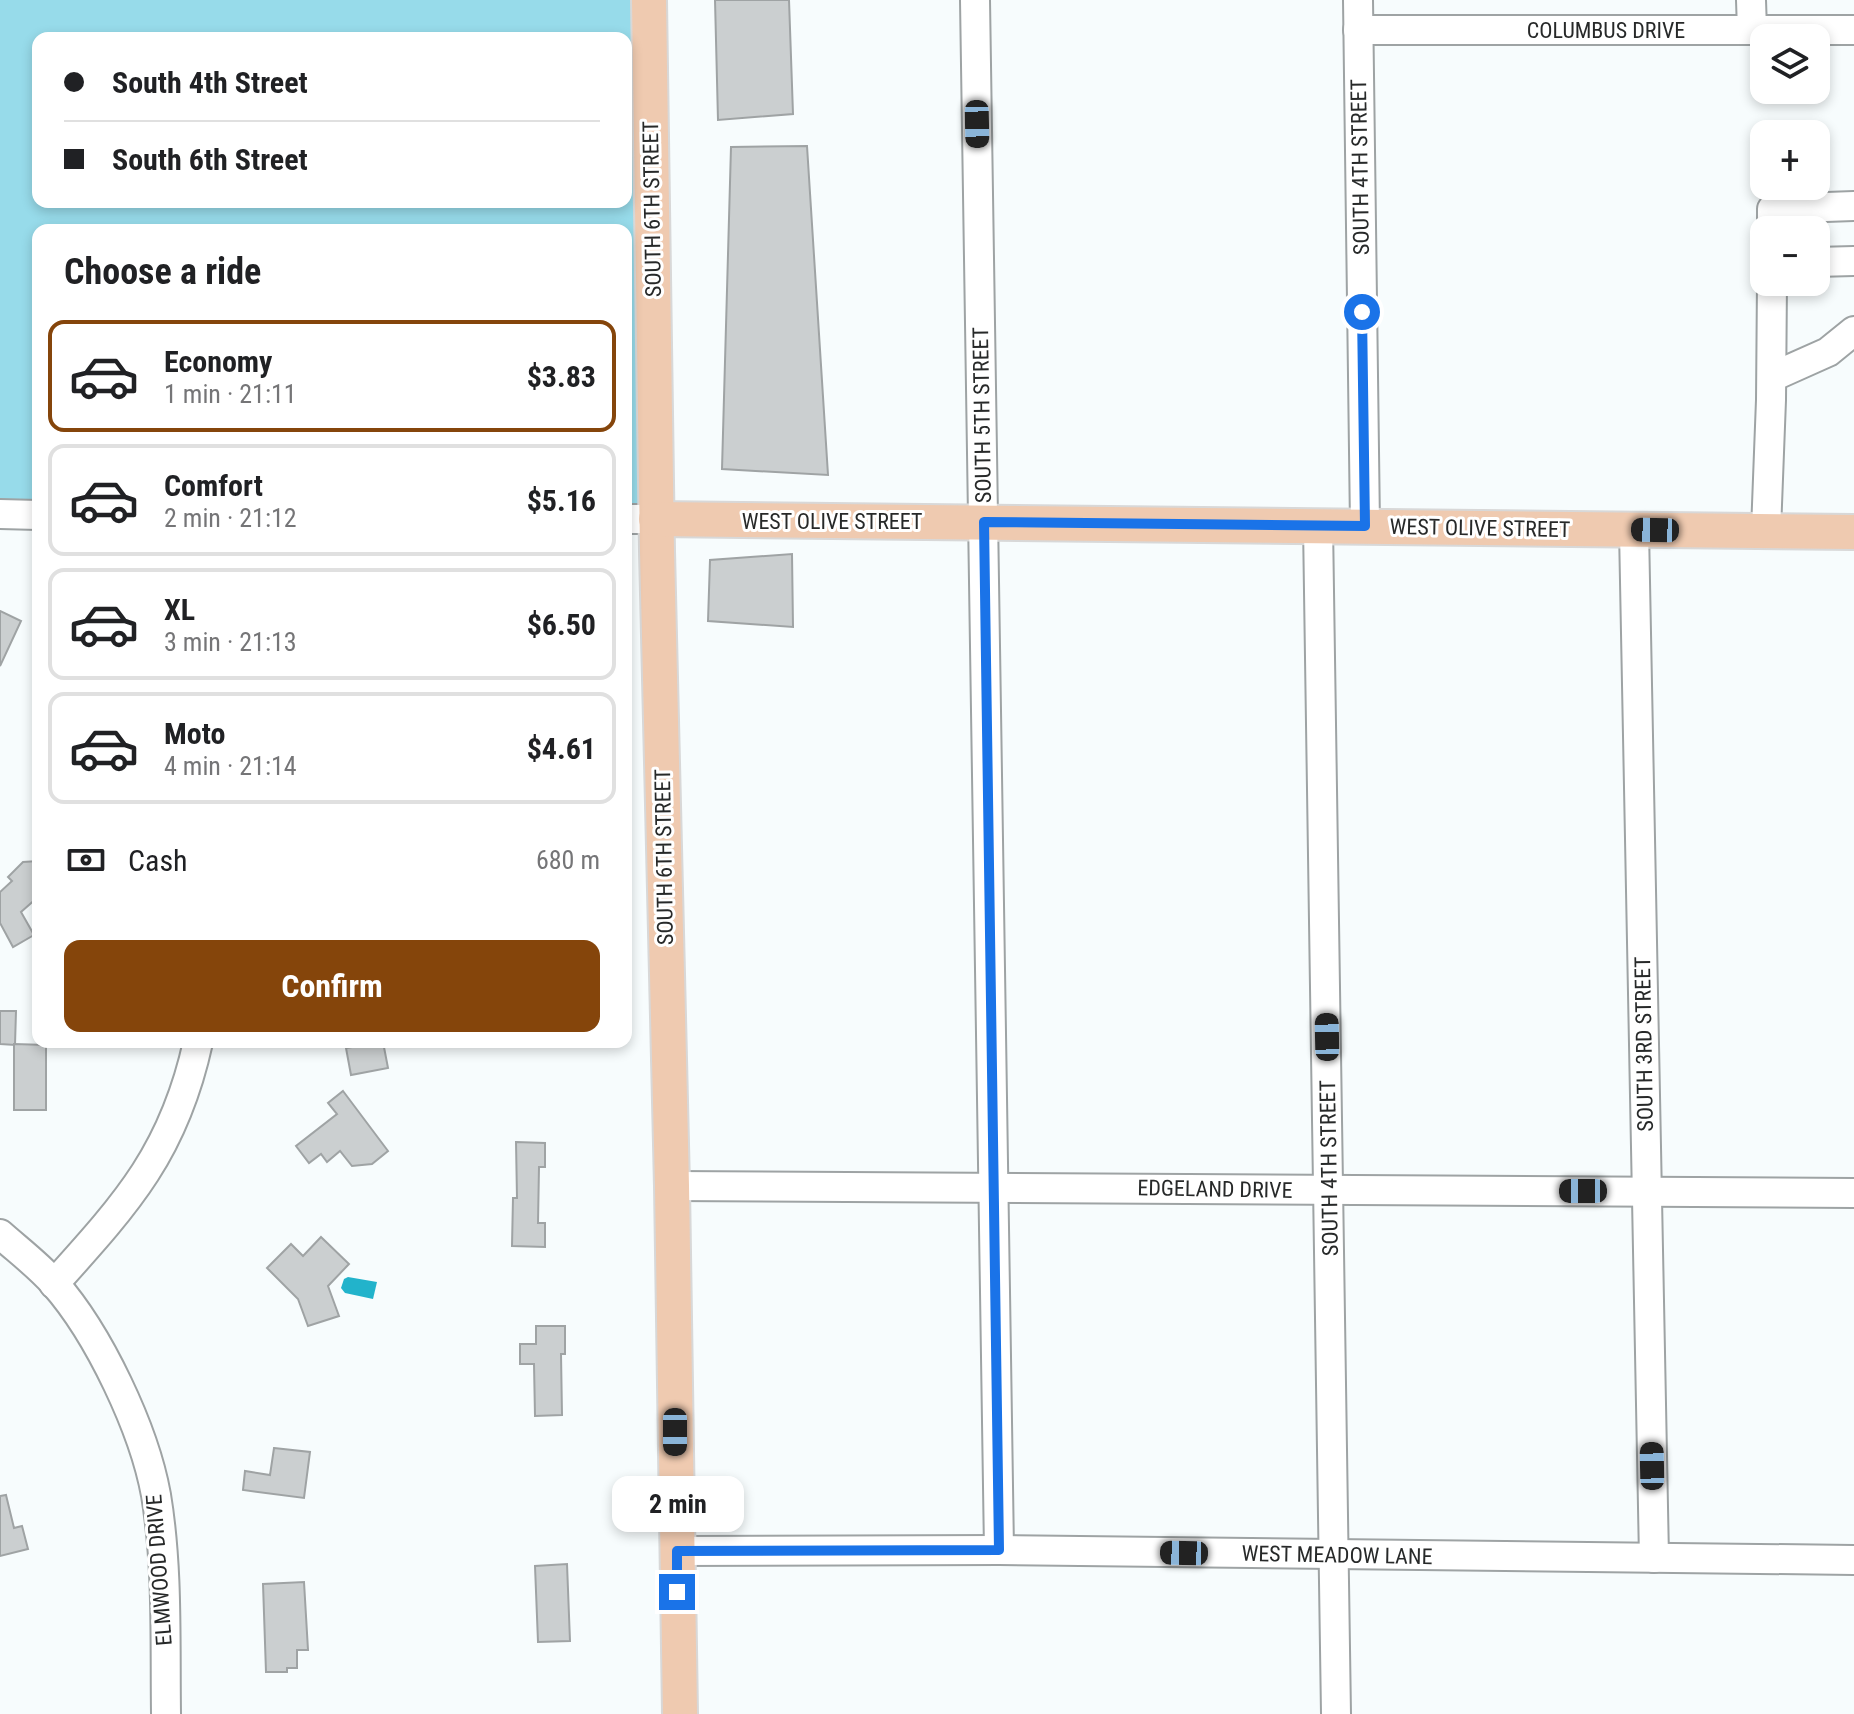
<!DOCTYPE html>
<html lang="en">
<head>
<meta charset="utf-8">
<style>
	body { margin:0; font-family:"Roboto Condensed",sans-serif; background:#f6f6f6; color:#202124; height:100vh; display:flex; flex-direction:column; font-size:30px; white-space:nowrap }
	* { box-sizing:border-box; margin:0 }
	p { font-size:26px; color:#757577 }
	.icon { flex:none; width:44px; height:44px; fill:none; stroke:currentColor; stroke-width:2; stroke-linecap:round; stroke-linejoin:round }
	.map { position:relative; flex:1; overflow:hidden }
	.drawer { position:absolute; left:32px; top:224px; width:600px; height:824px; display:flex; flex-direction:column; background:#fff; border-radius:16px; box-shadow:0 4px 12px #0003 }
	.drawer>* { flex:none }
	.hud { position:absolute; left:32px; top:32px; width:600px; height:176px; border-radius:16px; box-shadow:0 4px 12px #0003; display:grid; align-content:center; height:176px; padding:0 32px; background:#fff }
	.controls { position:absolute; left:1750px; top:24px; display:grid; gap:16px }
	.controls a { display:grid; place-items:center; width:80px; height:80px; border-radius:16px; background:#fff; box-shadow:0 4px 12px #0003; font-size:40px }
	.end { position:absolute; width:36px; height:36px; margin:-18px; border:10px solid #1a73e8; background:#fff; box-shadow:0 0 0 4px #fff }
	.from { border-radius:50% }
	.bubble { position:absolute; height:56px; border-radius:16px; background:#fff; box-shadow:0 4px 12px #0003; font-size:26px; font-weight:700; line-height:56px; text-align:center }
	.car { position:absolute; width:24px; height:48px; margin:-24px -12px; border-radius:10px; box-shadow:0 0 6px 2px #0007; background:linear-gradient(#222 24%,#8ab4d8 0 40%,#222 0 76%,#8ab4d8 0 86%,#222 0) }
	.hud b { display:flex; align-items:center; gap:28px; height:76px; font-size:30px }
	.hud b+b { border-top:2px solid #e0e0e0 }
	.hud i { width:20px; height:20px; background:#202124 }
	ul { padding:0; list-style:none }
	li { display:flex; align-items:center; gap:24px; height:112px; margin:0 16px 12px; padding:0 16px; border:4px solid #e0e0e0; border-radius:16px }
	li div { flex:1 }
	li b { display:block; font-size:30px }
	li em { font-style:normal; font-weight:700 }
	li.current { border-color:#85450b }
	li>.icon { width:72px; height:72px; stroke-width:1.5 }
	h2 { padding:0 32px; font-size:36px; line-height:96px }
	.pay { display:flex; align-items:center; gap:20px; height:88px; padding:0 32px; font-size:30px }
	.pay p { margin-inline-start:auto }
	.button { display:flex; gap:16px; margin-top:auto; padding:16px 32px }
	.button a { flex:1; height:92px; border-radius:16px; background:#85450b; color:#fff; font-size:32px; font-weight:700; line-height:92px; text-align:center }
	.map>svg:first-child { display:block }
	.green { fill:#97dbea; fill-rule:evenodd }
	.water { fill:#22b3cb }
	.building { fill:#cbcfd0; stroke:#9fa3a4; stroke-width:2 }
	.lines { fill:none; stroke-linecap:round; stroke-linejoin:round }
	.minor-casing { stroke:#9ea3a4; stroke-width:32 }
	.major-casing { stroke:#d8d8d8; stroke-width:38 }
	.minor { stroke:#fff; stroke-width:28 }
	.major { stroke:#efcab0; stroke-width:34 }
	.route { stroke:#1a73e8; stroke-width:10 }
	.labels { text-anchor:middle; dominant-baseline:central; stroke-width:6; stroke-linejoin:round; paint-order:stroke }
	.street-label { font-size:22px; fill:#272929; stroke:#fff }
</style>
</head>
<body>
<div class="map">
<svg width="1854" height="1714" viewBox="0 0 1854 1714">
	<rect width="100%" height="100%" fill="#f7fcfd"/>
	<path class="green" d="M0 0H638L656 519H626V230H38V515L0 514ZM38 38H626V202H38Z"/>
	<polygon class="water" points="348,1277 377,1282 373,1299 345,1293 341,1288 344,1279"/>
	<g class="building">
		<polygon points="715,0 789,0 793,114 718,120"/>
		<polygon points="807,146 828,475 722,469 731,147"/>
		<polygon points="792,554 793,627 708,621 710,560"/>
		<polygon points="0,611 21,621 0,666"/>
		<polygon points="38,861 38,897 21,912 34,935 13,947 0,923 0,892 12,881 8,877 23,862"/>
		<polygon points="0,1011 16,1011 15,1045 0,1044"/>
		<polygon points="383,1042 388,1068 351,1075 346,1048"/>
		<polygon points="14,1044 46,1045 46,1110 14,1110"/>
		<polygon points="343,1091 388,1151 372,1164 352,1166 340,1151 327,1162 321,1154 309,1163 296,1146 337,1114 328,1103"/>
		<polygon points="516,1142 545,1143 545,1167 539,1167 538,1223 545,1223 545,1247 512,1246 513,1198 517,1198"/>
		<polygon points="321,1237 349,1264 328,1286 339,1316 308,1326 298,1299 267,1268 291,1244 303,1256"/>
		<polygon points="536,1326 565,1326 565,1354 561,1354 562,1415 535,1416 534,1364 520,1364 520,1344 536,1344"/>
		<polygon points="274,1448 310,1452 304,1498 243,1490 245,1471 270,1475"/>
		<polygon points="6,1495 14,1528 22,1526 28,1549 0,1556 0,1496"/>
		<polygon points="567,1564 570,1641 538,1642 535,1566"/>
		<polygon points="304,1582 308,1650 297,1650 297,1668 287,1668 287,1672 266,1672 263,1584"/>
	</g>
	<g class="lines">
		<g class="minor-casing">
			<g id="minor">
				<polyline points="975,0 999,1550"/>
				<polyline points="1358,0 1365,526"/>
				<polyline points="1751,0 1752,30"/>
				<polyline points="1358,30 1854,30"/>
				<polyline points="1772,230 1772,209 1854,206"/>
				<polyline points="1816,262 1854,261"/>
				<polyline points="1772,377 1828,352 1854,331"/>
				<polyline points="0,514 38,515"/>
				<polyline points="626,519 656,519"/>
				<polyline points="1318,525 1336,1714"/>
				<polyline points="1634,530 1654,1558"/>
				<polyline points="1766,531 1771,400 1772,282"/>
				<polyline points="672,1186 1854,1193"/>
				<path d="M0 1234C18 1250 38 1265 54 1283 99 1334 144 1429 156 1495 168 1567 165 1641 166 1714"/>
				<path d="M54 1284C127 1203 174 1152 198 1042"/>
				<polyline points="677,1551 999,1550 1854,1560"/>
			</g>
		</g>
		<g class="major-casing">
			<g id="major">
				<polyline points="649,0 657,551 672,1186 680,1714"/>
				<polyline points="656,519 1854,532"/>
			</g>
		</g>
		<use href="#minor" class="minor"/>
		<use href="#major" class="major"/>
	</g>
	<g class="lines">
		<polyline class="route" points="677,1592 677,1551 999,1550 984,522 1365,526 1362,312"/>
	</g>
	<g class="labels">
		<g class="street-label">
			<text x="1606" y="30">COLUMBUS DRIVE</text>
			<text transform="translate(1360 167) rotate(-91)">SOUTH 4TH STREET</text>
			<text transform="translate(652 209) rotate(-91)">SOUTH 6TH STREET</text>
			<text transform="translate(982 415) rotate(-91)">SOUTH 5TH STREET</text>
			<text x="832" y="521">WEST OLIVE STREET</text>
			<text transform="translate(1480 528) rotate(1)">WEST OLIVE STREET</text>
			<text transform="translate(664 857) rotate(-91)">SOUTH 6TH STREET</text>
			<text transform="translate(1644 1044) rotate(-91)">SOUTH 3RD STREET</text>
			<text transform="translate(1329 1168) rotate(-91)">SOUTH 4TH STREET</text>
			<text transform="translate(1215 1189) rotate(1)">EDGELAND DRIVE</text>
			<text transform="translate(1337 1555) rotate(1)">WEST MEADOW LANE</text>
			<text transform="translate(159 1570) rotate(-94)">ELMWOOD DRIVE</text>
		</g>
	</g>
</svg>
<div class="controls">
<a><svg class="icon" aria-label="layers" viewBox="0 0 24 24"><path d="M12 4l9 5-9 5-9-5zM3 14l9 5 9-5"/></svg></a>
<a>+</a>
<a>−</a>
</div>
<i class="end from" style="left:1362px;top:312px"></i>
<i class="end" style="left:677px;top:1592px"></i>
<div class="bubble" style="left:612px;top:1476px;width:132px">2 min</div>
<i class="car" style="left:977px;top:124px;rotate:179deg"></i>
<i class="car" style="left:1655px;top:530px;rotate:271deg"></i>
<i class="car" style="left:1327px;top:1037px;rotate:359deg"></i>
<i class="car" style="left:1583px;top:1191px;rotate:270deg"></i>
<i class="car" style="left:675px;top:1432px;rotate:180deg"></i>
<i class="car" style="left:1652px;top:1466px;rotate:359deg"></i>
<i class="car" style="left:1184px;top:1553px;rotate:271deg"></i>
<div class="hud">
<b><i class="from"></i>South 4th Street</b>
<b><i></i>South 6th Street</b>
</div>
<section class="drawer">
<h2>Choose a ride</h2>
<ul>
<li class="current"><svg class="icon" aria-label="car" viewBox="0 0 24 24"><path d="M5 17H2v-5l4-1 3-4h7l3 4 3 1v5h-3M9 17h6M6 11h13"/><circle cx="7" cy="17" r="2"/><circle cx="17" cy="17" r="2"/></svg><div><b>Economy</b><p>1 min · 21:11</p></div><em>$3.83</em></li>
<li><svg class="icon" aria-label="car" viewBox="0 0 24 24"><path d="M5 17H2v-5l4-1 3-4h7l3 4 3 1v5h-3M9 17h6M6 11h13"/><circle cx="7" cy="17" r="2"/><circle cx="17" cy="17" r="2"/></svg><div><b>Comfort</b><p>2 min · 21:12</p></div><em>$5.16</em></li>
<li><svg class="icon" aria-label="car" viewBox="0 0 24 24"><path d="M5 17H2v-5l4-1 3-4h7l3 4 3 1v5h-3M9 17h6M6 11h13"/><circle cx="7" cy="17" r="2"/><circle cx="17" cy="17" r="2"/></svg><div><b>XL</b><p>3 min · 21:13</p></div><em>$6.50</em></li>
<li><svg class="icon" aria-label="car" viewBox="0 0 24 24"><path d="M5 17H2v-5l4-1 3-4h7l3 4 3 1v5h-3M9 17h6M6 11h13"/><circle cx="7" cy="17" r="2"/><circle cx="17" cy="17" r="2"/></svg><div><b>Moto</b><p>4 min · 21:14</p></div><em>$4.61</em></li>
</ul>
<div class="pay"><svg class="icon" aria-label="cash" viewBox="0 0 24 24"><path d="M3 7h18v10H3z"/><circle cx="12" cy="12" r="2"/></svg>Cash<p>680 m</p></div>
<div class="button"><a>Confirm</a></div>
</section>
</div>
</body>
</html>
